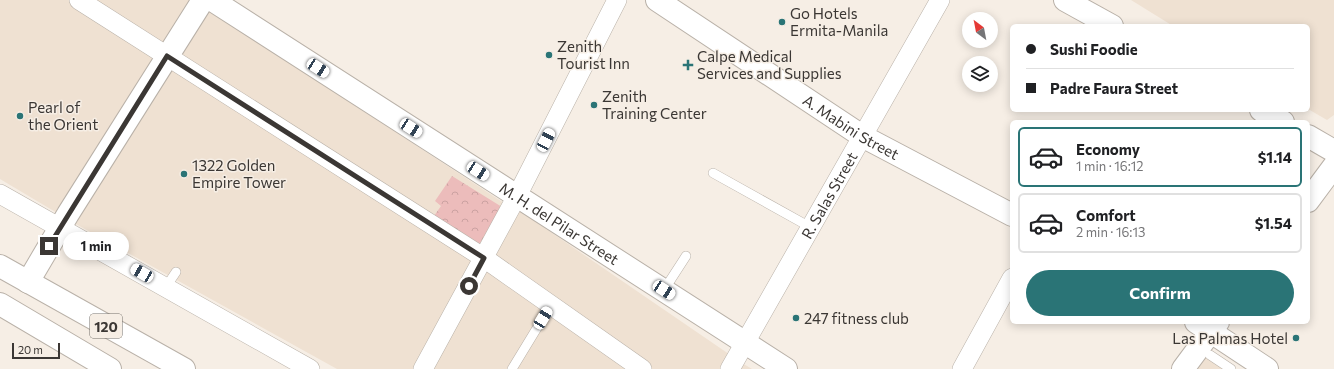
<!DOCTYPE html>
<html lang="en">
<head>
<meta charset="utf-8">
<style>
	body { margin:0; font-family:Commissioner,sans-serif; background:#f2f2f2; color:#202124; height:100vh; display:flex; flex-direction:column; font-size:15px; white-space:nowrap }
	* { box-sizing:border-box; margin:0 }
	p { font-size:13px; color:#757577 }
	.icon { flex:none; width:22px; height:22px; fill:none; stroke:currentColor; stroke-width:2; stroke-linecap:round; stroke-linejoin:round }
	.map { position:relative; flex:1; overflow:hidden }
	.drawer { position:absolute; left:1010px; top:120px; width:300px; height:204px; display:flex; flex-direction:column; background:#fff; border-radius:6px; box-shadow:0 2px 10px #0003 }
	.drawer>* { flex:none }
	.guide { position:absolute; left:1010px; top:24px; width:300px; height:88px; border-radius:6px; box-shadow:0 2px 10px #0003; display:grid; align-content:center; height:88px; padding:0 16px; background:#fff }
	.needle { width:26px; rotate:328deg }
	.tools { position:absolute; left:962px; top:12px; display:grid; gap:8px }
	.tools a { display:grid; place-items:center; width:36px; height:36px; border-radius:50%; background:#fff; box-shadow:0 2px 10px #0003; font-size:20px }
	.scale { position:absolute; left:12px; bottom:10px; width:48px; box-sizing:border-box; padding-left:4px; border:2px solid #3b3734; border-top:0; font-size:11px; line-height:14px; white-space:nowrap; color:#3b3734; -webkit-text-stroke:3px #f6eee5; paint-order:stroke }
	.end { position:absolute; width:18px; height:18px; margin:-9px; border:5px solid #3b3734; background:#fff; box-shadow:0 0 0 2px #fff }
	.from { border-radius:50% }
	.bubble { position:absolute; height:28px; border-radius:14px; background:#fff; box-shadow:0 2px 10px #0003; font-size:13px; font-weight:700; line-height:28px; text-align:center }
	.car { position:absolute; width:12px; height:24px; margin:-12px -6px; border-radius:5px; box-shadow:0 0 3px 1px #0007; background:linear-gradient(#fff 24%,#345 0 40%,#fff 0 76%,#345 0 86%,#fff 0) }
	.guide b { display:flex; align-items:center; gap:14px; height:38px; font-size:15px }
	.guide b+b { border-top:1px solid #e0e0e0 }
	.guide i { width:10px; height:10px; background:#202124 }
	ul { padding:7px 0 0; list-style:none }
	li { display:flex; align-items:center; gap:12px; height:60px; margin:0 8px 6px; padding:0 8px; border:2px solid #e0e0e0; border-radius:6px }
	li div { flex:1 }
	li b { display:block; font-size:15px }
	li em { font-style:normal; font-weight:700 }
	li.selected { border-color:#2a7476 }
	li>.icon { width:36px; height:36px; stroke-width:1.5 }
	.cta { display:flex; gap:8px; margin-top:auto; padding:8px 16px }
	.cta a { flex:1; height:46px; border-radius:24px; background:#2a7476; color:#fff; font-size:16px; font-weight:700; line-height:46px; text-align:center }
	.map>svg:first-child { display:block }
	.built { fill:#efe1d2 }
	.forest { fill:url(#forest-crowns) }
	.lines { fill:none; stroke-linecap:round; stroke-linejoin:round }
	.service-casing { stroke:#b9b1a8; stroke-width:10 }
	.minor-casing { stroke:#b9b1a8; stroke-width:20 }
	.tertiary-casing { stroke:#b9b1a8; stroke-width:24 }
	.secondary-casing { stroke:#b9b1a8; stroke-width:24 }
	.trunk-casing { stroke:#b9b1a8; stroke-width:24 }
	.service { stroke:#fff; stroke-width:9 }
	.minor { stroke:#fff; stroke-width:19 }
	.tertiary { stroke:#fff; stroke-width:22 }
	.secondary { stroke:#fff; stroke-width:22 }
	.trunk { stroke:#fff; stroke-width:22 }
	.route { stroke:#3b3734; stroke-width:5 }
	.poi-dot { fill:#2a7476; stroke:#f6eee5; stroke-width:1.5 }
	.labels { text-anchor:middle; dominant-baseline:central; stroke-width:3; stroke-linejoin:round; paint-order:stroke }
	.shield { fill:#f6eee5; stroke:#736e69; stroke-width:1 }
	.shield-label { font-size:14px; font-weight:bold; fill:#3b3734 }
	.poi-label { font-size:15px; fill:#3b3734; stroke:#f6eee5; text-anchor:start }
	.street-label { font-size:15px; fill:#3b3734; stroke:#f6eee5 }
</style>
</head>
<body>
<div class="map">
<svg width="1334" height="369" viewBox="0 0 1334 369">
	<defs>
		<pattern id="forest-crowns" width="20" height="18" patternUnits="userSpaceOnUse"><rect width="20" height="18" fill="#ecbcbb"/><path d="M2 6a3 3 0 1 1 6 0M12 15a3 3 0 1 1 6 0" fill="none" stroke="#cba2a1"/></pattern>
	</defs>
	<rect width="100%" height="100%" fill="#f6eee5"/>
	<g class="built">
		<polygon points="0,0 194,0 507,205 415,369 337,369 74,223 0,179"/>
		<polygon points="1131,0 1334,0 1334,115 1327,120 1308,109 1308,26 1173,26"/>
		<polygon points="517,209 742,363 752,369 432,369"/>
		<polygon points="1205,355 1229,369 1194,369"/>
	</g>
	<polygon class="forest" points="452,176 502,207 479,245 434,216 441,206 435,201"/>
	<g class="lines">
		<g class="service-casing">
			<g id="service">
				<polyline points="713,173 810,227"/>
				<polyline points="166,287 176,272"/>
				<polyline points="664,290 686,256"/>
				<polyline points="1210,355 1231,369"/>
				<polyline points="512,369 551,305"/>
			</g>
		</g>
		<g class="minor-casing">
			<g id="minor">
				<polyline points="79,0 484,258 642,369"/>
				<polyline points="0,194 310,369"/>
				<polyline points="423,369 517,196 617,0"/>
				<path id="s1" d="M730 369 940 0"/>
				<polyline points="962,369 1012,278"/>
			</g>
		</g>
		<g class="tertiary-casing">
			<g id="tertiary">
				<polyline points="1065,0 1112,26"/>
				<polyline points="1261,110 1283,122"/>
				<polyline points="1308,136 1334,151"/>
				<polyline points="1308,201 1334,166"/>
				<polyline points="28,282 68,214 203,0"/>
				<polyline points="1183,369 1218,322"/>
			</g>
		</g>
		<g class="secondary-casing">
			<g id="secondary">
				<path id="s2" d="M212 0 786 369"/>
				<path id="s3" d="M657 0 862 136 1012 215"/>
				<polyline points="1196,322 1267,369"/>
			</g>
		</g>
		<g class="trunk-casing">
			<g id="trunk">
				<polyline points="0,266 184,369"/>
				<polyline points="0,304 110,369"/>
			</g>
		</g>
		<use href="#service" class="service"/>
		<use href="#minor" class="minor"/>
		<use href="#tertiary" class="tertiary"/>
		<use href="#secondary" class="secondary"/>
		<use href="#trunk" class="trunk"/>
	</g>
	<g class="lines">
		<polyline class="route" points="49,246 167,56 484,258 469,286"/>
	</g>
	<g class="poi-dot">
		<circle cx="782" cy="22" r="4"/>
		<circle cx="549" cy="55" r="4"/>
		<path d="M686 59h4v4h4v4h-4v4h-4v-4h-4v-4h4z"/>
		<circle cx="594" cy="105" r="4"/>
		<circle cx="20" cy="116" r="4"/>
		<circle cx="184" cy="174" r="4"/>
		<circle cx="796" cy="318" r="4"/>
		<circle cx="1296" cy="338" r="4"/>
	</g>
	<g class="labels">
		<rect class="shield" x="90" y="314" width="32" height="24" rx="3"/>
		<g class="shield-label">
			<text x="106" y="326">120</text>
		</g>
		<g class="poi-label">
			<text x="790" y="13">Go Hotels<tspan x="790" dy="17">Ermita-Manila</tspan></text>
			<text x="557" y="46">Zenith<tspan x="557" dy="17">Tourist Inn</tspan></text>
			<text x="697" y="56">Calpe Medical<tspan x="697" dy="17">Services and Supplies</tspan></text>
			<text x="602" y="96">Zenith<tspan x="602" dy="17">Training Center</tspan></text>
			<text x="28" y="107">Pearl of<tspan x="28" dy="17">the Orient</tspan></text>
			<text x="192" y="165">1322 Golden<tspan x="192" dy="17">Empire Tower</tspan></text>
			<text x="804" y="318">247 fitness club</text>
			<text x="1288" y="338" text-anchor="end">Las Palmas Hotel</text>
		</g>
		<g class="street-label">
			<text stroke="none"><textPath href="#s3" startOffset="232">A. Mabini Street</textPath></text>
			<text stroke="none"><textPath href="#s1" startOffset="200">R. Salas Street</textPath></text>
			<text stroke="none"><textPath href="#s2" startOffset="413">M. H. del Pilar Street</textPath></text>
		</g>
	</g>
</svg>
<div class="tools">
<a><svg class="needle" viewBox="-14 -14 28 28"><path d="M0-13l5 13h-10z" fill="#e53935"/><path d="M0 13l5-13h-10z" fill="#757577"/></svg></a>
<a><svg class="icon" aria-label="layers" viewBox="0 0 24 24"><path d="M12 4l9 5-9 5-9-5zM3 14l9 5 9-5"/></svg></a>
</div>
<div class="scale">20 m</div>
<i class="end from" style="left:469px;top:286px"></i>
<i class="end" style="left:49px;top:246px"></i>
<div class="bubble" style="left:63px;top:232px;width:66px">1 min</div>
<i class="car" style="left:318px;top:68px;rotate:123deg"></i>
<i class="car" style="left:411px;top:128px;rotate:123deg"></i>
<i class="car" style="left:546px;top:140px;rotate:27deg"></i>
<i class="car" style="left:478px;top:171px;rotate:123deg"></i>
<i class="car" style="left:142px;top:273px;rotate:300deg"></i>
<i class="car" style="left:664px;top:290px;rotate:123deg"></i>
<i class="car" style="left:543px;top:318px;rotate:31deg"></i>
<div class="guide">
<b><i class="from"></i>Sushi Foodie</b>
<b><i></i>Padre Faura Street</b>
</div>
<section class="drawer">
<ul>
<li class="selected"><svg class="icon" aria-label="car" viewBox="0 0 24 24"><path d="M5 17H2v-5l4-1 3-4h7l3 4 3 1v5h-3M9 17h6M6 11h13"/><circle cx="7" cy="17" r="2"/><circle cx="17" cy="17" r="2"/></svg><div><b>Economy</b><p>1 min · 16:12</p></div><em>$1.14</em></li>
<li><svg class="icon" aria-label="car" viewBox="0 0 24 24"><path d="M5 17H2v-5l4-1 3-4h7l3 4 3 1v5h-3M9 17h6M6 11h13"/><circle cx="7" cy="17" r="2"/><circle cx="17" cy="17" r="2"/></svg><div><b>Comfort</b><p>2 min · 16:13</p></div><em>$1.54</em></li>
</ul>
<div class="cta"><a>Confirm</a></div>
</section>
</div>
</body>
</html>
